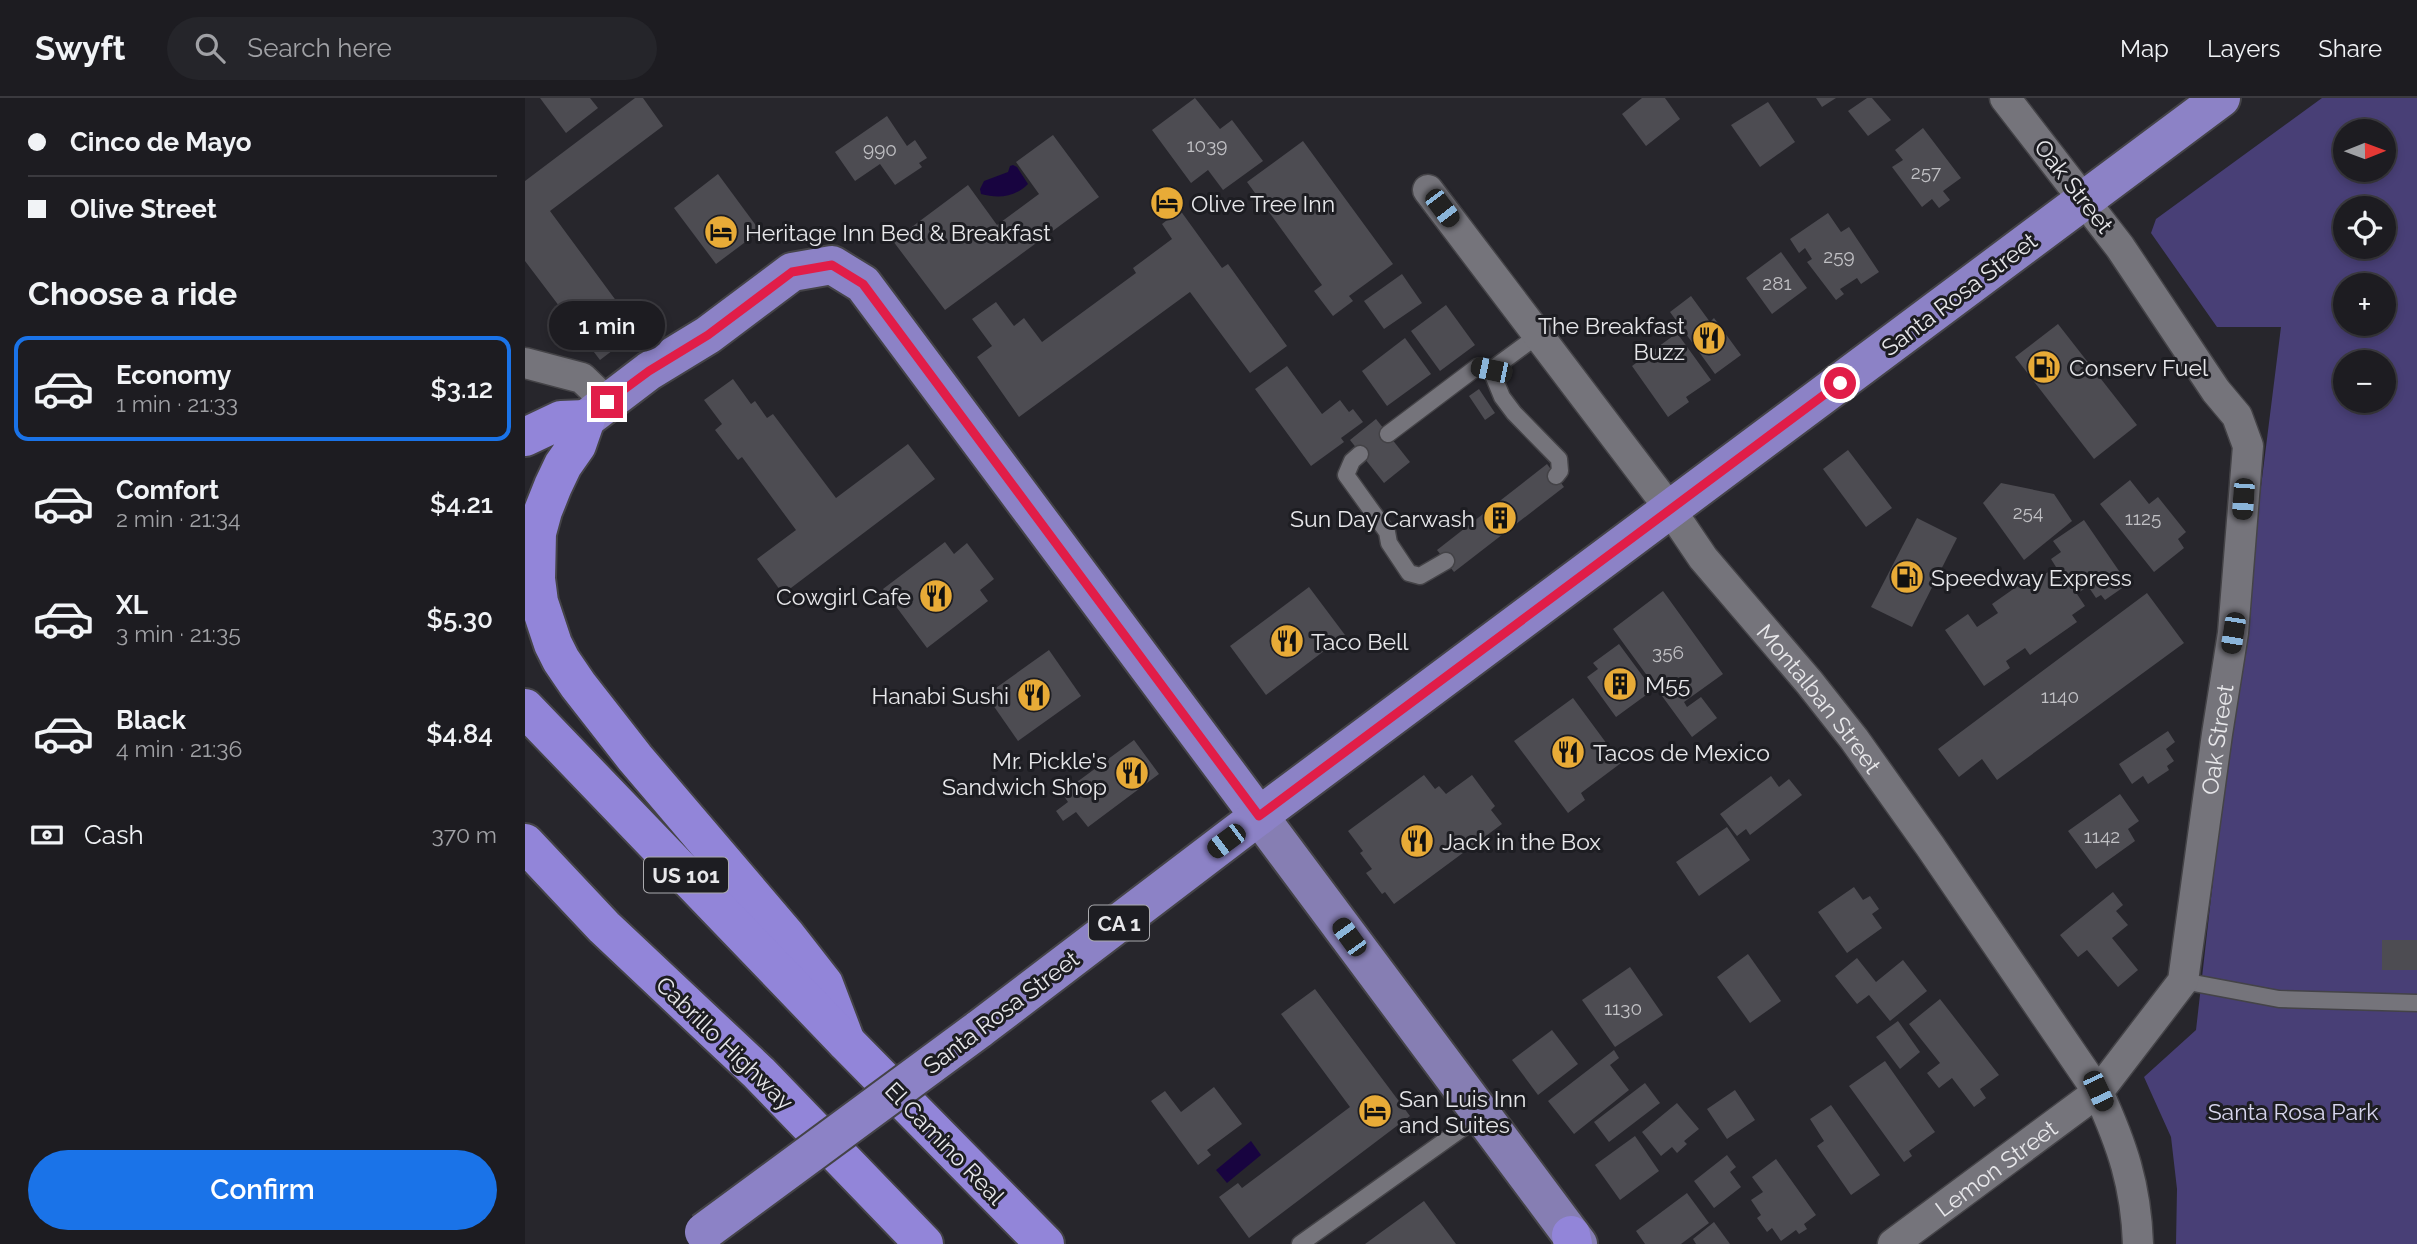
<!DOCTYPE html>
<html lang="en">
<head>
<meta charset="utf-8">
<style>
	body { margin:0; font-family:Raleway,sans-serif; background:#25252a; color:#f1f3f6; height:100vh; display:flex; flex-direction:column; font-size:26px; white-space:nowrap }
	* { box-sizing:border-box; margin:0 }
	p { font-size:23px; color:#a0a1a5 }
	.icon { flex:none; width:38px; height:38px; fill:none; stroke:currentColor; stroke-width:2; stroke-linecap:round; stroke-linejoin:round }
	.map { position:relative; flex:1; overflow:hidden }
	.details { display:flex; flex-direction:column; background:#1d1c21; width:525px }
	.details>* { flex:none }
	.hud { display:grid; align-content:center; height:154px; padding:0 28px; background:#1d1c21 }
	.needle { width:46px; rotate:89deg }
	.tools { position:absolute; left:1808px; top:21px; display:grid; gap:14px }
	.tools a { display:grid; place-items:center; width:63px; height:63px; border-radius:50%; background:#1d1c21; box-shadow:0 4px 10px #0003,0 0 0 2px #3b3a3f; font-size:35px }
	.end { position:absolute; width:32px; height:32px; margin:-16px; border:9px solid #e11d48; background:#fff; box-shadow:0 0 0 4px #fff }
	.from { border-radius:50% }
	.bubble { position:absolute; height:49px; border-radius:24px; background:#1d1c21; box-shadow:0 4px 10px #0003,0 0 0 2px #3b3a3f; font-size:23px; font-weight:600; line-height:49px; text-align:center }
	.car { position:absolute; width:21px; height:42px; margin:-21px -10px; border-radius:9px; box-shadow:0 0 5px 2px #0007; background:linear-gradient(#222 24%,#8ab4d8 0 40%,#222 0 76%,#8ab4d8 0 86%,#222 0) }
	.hud b { display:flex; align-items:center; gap:24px; height:66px; font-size:26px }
	.hud b+b { border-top:2px solid #3b3a3f }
	.hud i { width:18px; height:18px; background:#f1f3f6 }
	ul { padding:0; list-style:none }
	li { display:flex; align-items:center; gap:21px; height:105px; margin:0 14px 10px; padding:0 14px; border:4px solid transparent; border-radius:14px }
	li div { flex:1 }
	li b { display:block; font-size:26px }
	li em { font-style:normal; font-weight:600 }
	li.current { border-color:#1a73e8 }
	li>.icon { width:63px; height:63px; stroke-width:1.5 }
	h2 { padding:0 28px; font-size:32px; line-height:84px }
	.pay { display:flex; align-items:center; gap:18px; height:77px; padding:0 28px; font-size:26px }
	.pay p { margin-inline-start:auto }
	.cta { display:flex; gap:14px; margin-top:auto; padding:14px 28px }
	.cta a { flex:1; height:80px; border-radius:42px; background:#1a73e8; color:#fff; font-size:28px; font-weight:600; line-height:80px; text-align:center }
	header { display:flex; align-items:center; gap:42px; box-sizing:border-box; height:98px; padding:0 35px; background:#1d1c21; border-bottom:2px solid #3b3a3f }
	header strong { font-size:33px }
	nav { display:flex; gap:38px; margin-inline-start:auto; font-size:24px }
	.search { width:490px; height:63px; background:#25252a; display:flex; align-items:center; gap:18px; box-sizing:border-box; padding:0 24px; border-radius:38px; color:#a0a1a5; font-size:26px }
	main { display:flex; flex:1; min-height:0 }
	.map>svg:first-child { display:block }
	.green { fill:#483f76; fill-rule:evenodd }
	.water { fill:#180440 }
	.building { fill:#4d4c52 }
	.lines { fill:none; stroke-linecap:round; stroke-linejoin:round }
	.service-casing { stroke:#444347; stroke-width:19 }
	.minor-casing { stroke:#444347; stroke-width:33 }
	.primary-casing { stroke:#444347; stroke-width:42 }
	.trunk-casing { stroke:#444347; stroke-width:42 }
	.motorway-casing { stroke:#444347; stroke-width:42 }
	.service { stroke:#75747b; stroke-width:16 }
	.minor { stroke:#75747b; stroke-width:30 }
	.primary { stroke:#867eb3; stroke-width:38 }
	.trunk { stroke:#8c82c6; stroke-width:38 }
	.motorway { stroke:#9285d9; stroke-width:38 }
	.trunk-bridge-casing { stroke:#444347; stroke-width:42; stroke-linecap:butt }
	.trunk-bridge { stroke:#8c82c6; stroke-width:38 }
	.route { stroke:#e11d48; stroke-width:9 }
	.labels { text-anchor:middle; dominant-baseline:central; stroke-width:6; stroke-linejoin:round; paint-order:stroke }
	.number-label { font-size:19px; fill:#c0c0c4 }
	.shield { fill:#1d1d22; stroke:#aaaaae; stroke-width:2 }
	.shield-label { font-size:21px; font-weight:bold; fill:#e7e7ea }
	.street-label { font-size:23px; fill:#e7e7ea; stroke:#1d1d22 }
	.poi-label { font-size:23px; fill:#e7e7ea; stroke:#1d1d22; text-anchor:start }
	.park-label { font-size:23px; fill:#d7d5ed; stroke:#1d1d22 }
</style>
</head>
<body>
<header>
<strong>Swyft</strong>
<div class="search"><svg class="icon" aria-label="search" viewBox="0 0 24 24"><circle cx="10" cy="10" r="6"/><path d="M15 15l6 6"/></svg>Search here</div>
<nav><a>Map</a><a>Layers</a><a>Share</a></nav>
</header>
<main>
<section class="details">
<div class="hud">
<b><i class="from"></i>Cinco de Mayo</b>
<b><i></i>Olive Street</b>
</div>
<h2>Choose a ride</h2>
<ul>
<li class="current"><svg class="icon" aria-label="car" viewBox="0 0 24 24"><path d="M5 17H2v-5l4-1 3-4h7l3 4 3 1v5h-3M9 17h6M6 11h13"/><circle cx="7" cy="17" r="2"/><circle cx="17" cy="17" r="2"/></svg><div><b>Economy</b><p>1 min · 21:33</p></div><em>$3.12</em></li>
<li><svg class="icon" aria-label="car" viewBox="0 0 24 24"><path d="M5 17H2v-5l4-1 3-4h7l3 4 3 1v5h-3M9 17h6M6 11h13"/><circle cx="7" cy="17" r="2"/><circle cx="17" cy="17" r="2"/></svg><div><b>Comfort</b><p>2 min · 21:34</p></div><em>$4.21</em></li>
<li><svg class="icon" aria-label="car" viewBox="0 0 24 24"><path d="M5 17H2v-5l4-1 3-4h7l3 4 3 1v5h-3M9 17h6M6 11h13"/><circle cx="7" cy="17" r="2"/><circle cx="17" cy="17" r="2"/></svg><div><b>XL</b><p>3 min · 21:35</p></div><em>$5.30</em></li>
<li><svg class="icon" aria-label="car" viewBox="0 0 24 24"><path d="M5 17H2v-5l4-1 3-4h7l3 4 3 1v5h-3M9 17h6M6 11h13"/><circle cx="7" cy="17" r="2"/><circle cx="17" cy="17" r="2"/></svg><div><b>Black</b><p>4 min · 21:36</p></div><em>$4.84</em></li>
</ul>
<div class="pay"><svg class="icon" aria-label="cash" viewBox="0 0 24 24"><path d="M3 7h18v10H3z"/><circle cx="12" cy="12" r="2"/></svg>Cash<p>370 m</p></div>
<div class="cta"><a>Confirm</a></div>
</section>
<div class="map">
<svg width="1892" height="1146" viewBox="0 0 1892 1146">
	<rect width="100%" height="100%" fill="#27262c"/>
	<path class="green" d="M1797 0H1892V1146H1651L1652 1091 1646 1039 1619 979 1671 932 1701 668 1756 229H1692L1626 135 1631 121ZM1820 33H1858V72H1820ZM1820 110H1858V149H1820ZM1820 187H1858V226H1820ZM1820 264H1858V303H1820Z"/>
	<g class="water">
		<path d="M488 67 492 69 503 86C490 99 474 101 456 96L455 91 459 83 483 74 485 68Z"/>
		<polygon points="726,1043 736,1057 702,1085 691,1072"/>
	</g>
	<g class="building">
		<polygon points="15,0 65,0 73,10 41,35"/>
		<polygon points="110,0 118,0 138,28 25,113 95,208 103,203 121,227 75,262 0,163 0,83"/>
		<polygon points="670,0 695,31 707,22 738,63 698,92 683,72 666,85 627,32"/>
		<polygon points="1117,0 1140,0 1155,21 1121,48 1097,16"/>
		<polygon points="1291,0 1311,0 1297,9"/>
		<polygon points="1342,0 1347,0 1366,22 1343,38 1323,13"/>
		<polygon points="1243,4 1270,44 1235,69 1206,27"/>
		<polygon points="362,18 382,48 390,42 402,60 394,65 397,69 370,87 355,66 330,83 310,54"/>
		<polygon points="1398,30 1436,80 1418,93 1425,102 1414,110 1407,101 1397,109 1367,69 1378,62 1370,52"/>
		<polygon points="528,37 574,99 420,212 368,143 443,87 472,127 514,96 491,64"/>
		<polygon points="778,43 868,166 824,198 828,203 808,218 789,193 797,187 722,84"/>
		<polygon points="193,76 235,133 191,166 149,110"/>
		<polygon points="655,112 697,170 703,166 762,248 725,275 665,194 494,319 452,259 467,248 447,221 471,204 489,228 499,220 517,244 611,175 608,170 647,141 637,126"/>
		<polygon points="1303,115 1316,134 1324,129 1354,174 1336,186 1332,180 1315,191 1319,196 1311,202 1282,164 1287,161 1280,150 1274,155 1265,141"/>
		<polygon points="1256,154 1282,190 1247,216 1221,180"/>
		<polygon points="877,176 897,205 859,231 839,203"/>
		<polygon points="1166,198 1185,224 1189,220 1216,257 1190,276 1145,214"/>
		<polygon points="921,207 950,247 915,273 886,233"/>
		<polygon points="1533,226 1612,327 1569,361 1490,259"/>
		<polygon points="1152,235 1186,282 1161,299 1164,304 1143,319 1107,268"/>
		<polygon points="880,240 906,276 862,308 837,273"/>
		<polygon points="762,268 797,316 815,302 824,314 828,311 838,324 816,340 819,344 786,368 730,291"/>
		<polygon points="208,281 226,306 230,303 242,320 248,316 311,400 383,346 410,381 258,496 232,461 271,432 217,359 213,362 190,332 197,326 179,302"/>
		<polygon points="954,291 970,315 960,322 944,298"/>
		<polygon points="851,321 885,364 859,385 825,342"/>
		<polygon points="1323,352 1367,410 1341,429 1298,371"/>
		<polygon points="1022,366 1039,389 929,474 912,452"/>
		<polygon points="1605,382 1624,406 1633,399 1661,434 1653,441 1659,450 1629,474 1575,406"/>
		<polygon points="1476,385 1529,396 1547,423 1499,462 1458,405"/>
		<polygon points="1392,420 1432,440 1387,529 1346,509"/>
		<polygon points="1559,422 1603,486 1580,502 1576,497 1571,500 1563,488 1552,496 1560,508 1547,517 1552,524 1505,557 1500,550 1481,563 1485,570 1459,588 1420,532 1443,516 1452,529 1473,515 1467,506 1511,475 1514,480 1531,469 1526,461 1536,454 1528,443"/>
		<polygon points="420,444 429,456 442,445 469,481 455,492 463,503 402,550 358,491"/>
		<polygon points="784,489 820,537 741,597 705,548"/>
		<polygon points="1138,493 1198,576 1159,604 1162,609 1176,599 1192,620 1167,639 1088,531"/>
		<polygon points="1622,495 1659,545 1472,682 1457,661 1434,679 1413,651"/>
		<polygon points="1094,546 1128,592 1091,619 1062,579 1073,571 1068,565"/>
		<polygon points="524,552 556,598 493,643 461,597"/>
		<polygon points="1048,600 1096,665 1056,695 1060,702 1043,715 989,643"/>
		<polygon points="1643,633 1650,644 1641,651 1649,663 1642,668 1644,672 1623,686 1618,678 1607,686 1594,666"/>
		<polygon points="609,642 634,676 563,729 551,714 538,723 531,713 543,704 537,695"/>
		<polygon points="899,677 910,691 914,688 921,696 947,677 970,708 966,712 977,726 869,806 860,794 857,796 841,775 847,771 835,755 838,753 823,733"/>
		<polygon points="1246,678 1254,689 1264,681 1277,697 1225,737 1221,731 1212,738 1195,716"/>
		<polygon points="1595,696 1614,723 1603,731 1610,743 1571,771 1543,733"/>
		<polygon points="1202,729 1225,762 1174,798 1151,764"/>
		<polygon points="1329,789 1338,802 1345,798 1354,811 1347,816 1357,830 1322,855 1293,814"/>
		<polygon points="1588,794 1598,807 1591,813 1603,827 1587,840 1613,872 1593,889 1562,852 1553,859 1535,837"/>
		<rect x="1857" y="842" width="35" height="30"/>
		<polygon points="1223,856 1256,903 1225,925 1192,879"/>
		<polygon points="1332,860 1351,884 1378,862 1402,893 1365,923 1344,897 1332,906 1310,878"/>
		<polygon points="1105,869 1138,917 1090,949 1057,902"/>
		<polygon points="790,891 885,1018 724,1140 694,1099 713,1085 717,1090 825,1009 756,916"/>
		<polygon points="1415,901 1474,977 1455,991 1461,1000 1449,1009 1427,980 1414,990 1402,975 1415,965 1384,926"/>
		<polygon points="1373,923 1395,954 1375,971 1351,939"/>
		<polygon points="1027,932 1053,966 1013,997 987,962"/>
		<polygon points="1089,952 1094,960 1085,967 1104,992 1049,1036 1023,1003"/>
		<polygon points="1360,963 1410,1034 1384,1053 1387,1058 1379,1064 1324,988"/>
		<polygon points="1120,985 1135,1005 1084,1044 1069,1024"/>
		<polygon points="689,989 717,1026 682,1052 686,1057 673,1067 626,1003 640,993 656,1014"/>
		<polygon points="1210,992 1230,1022 1202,1041 1182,1011"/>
		<polygon points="1152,1005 1174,1031 1159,1043 1162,1046 1152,1055 1147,1049 1136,1058 1117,1034"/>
		<polygon points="1306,1007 1355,1077 1326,1097 1292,1048 1299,1043 1285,1021"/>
		<polygon points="1110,1038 1134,1073 1095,1102 1070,1067"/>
		<polygon points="1202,1057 1211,1069 1205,1074 1216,1089 1189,1110 1169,1083"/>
		<polygon points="1251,1061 1291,1117 1279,1126 1282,1131 1274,1136 1271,1132 1256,1143 1247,1130 1242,1134 1232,1120 1236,1117 1226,1102 1238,1094 1227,1079"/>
		<polygon points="1162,1095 1184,1125 1156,1146 1120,1146 1111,1133"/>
		<polygon points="899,1103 931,1146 840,1146"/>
		<polygon points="1189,1124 1205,1146 1171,1146 1168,1141"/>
	</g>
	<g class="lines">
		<g class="service-casing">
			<g id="service">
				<polyline points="966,272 1012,238"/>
				<polyline points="863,336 952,269 966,272 977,299 989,315 1034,361 1035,373 1031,378"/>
				<polyline points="835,356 827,363 821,377 862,434 864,445 884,475 895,478 921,463"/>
				<polyline points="1658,883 1754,901 1892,905"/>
				<polyline points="775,1146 956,1017"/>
			</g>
		</g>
		<g class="minor-casing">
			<g id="minor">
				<path id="s1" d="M903 92 1145 411 1178 460 1284 584 1329 641 1405 748 1573 994C1597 1047 1611 1087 1613 1146"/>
				<polyline points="0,265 57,280 82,304"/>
				<path id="s2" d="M1368 1146 1573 994 1658 883 1692 636 1708 535 1723 348 1712 318 1691 293 1595 149 1480 0"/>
			</g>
		</g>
		<g class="primary-casing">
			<polyline id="primary" points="734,718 1053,1146"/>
		</g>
		<g class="trunk-casing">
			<g id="trunk">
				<polyline points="61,321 124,273 183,237 267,174 307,167 338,186 734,718"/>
				<polyline points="453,932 734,718 1696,0"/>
			</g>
		</g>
		<g class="motorway-casing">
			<g id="motorway">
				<polyline points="0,339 36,322 61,321 52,347 38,367 28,388 18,413 12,435 11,481 14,504 28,546 36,562 53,587 110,660 260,836 299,886 321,944"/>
				<polyline points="0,610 321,944 520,1146"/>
				<polyline points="0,745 79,829 234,975 399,1146"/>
				<polyline points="1046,1137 1048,1146"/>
			</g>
		</g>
		<use href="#service" class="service"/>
		<use href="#minor" class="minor"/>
		<use href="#primary" class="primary"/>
		<use href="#trunk" class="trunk"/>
		<use href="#motorway" class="motorway"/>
		<g class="trunk-bridge-casing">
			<polyline id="trunk-bridge" points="179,1134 453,932"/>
		</g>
		<use href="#trunk-bridge" class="trunk-bridge"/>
	</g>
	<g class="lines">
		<polyline class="route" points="82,304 124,273 183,237 267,174 307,167 338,186 734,718 1315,285"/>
	</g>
	<defs>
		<g id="hotel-disc" transform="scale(1.75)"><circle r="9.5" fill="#e8ab37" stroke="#1d1d22"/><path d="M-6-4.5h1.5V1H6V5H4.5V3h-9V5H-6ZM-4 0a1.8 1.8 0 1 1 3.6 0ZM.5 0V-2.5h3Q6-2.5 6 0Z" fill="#111"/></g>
		<g id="restaurant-disc" transform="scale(1.75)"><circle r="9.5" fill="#e8ab37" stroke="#1d1d22"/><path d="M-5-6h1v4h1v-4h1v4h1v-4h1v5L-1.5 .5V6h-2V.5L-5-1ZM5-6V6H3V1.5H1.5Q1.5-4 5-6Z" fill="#111"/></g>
		<g id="fuel-disc" transform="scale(1.75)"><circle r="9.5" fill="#e8ab37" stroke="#1d1d22"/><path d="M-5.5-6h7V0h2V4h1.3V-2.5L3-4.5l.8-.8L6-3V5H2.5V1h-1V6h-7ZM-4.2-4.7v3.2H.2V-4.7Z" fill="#111"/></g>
		<g id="building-disc" transform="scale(1.75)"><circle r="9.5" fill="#e8ab37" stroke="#1d1d22"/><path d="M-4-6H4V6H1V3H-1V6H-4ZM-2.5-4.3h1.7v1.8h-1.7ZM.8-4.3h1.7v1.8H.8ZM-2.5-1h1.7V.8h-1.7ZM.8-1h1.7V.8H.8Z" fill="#111"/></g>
	</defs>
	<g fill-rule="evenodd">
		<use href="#hotel-disc" x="642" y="105"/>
		<use href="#hotel-disc" x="196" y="134"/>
		<use href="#restaurant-disc" x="1184" y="240"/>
		<use href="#fuel-disc" x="1519" y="269"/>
		<use href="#building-disc" x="975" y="420"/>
		<use href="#fuel-disc" x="1382" y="479"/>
		<use href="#restaurant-disc" x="411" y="498"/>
		<use href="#restaurant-disc" x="762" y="543"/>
		<use href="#building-disc" x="1095" y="586"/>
		<use href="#restaurant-disc" x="509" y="597"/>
		<use href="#restaurant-disc" x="1043" y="654"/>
		<use href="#restaurant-disc" x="607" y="675"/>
		<use href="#restaurant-disc" x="892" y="743"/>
		<use href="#hotel-disc" x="850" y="1013"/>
	</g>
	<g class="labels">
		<g class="number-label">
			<text x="682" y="47">1039</text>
			<text x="355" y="51">990</text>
			<text x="1401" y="74">257</text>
			<text x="1314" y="158">259</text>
			<text x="1252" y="185">281</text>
			<text x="1503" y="414">254</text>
			<text x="1618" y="420">1125</text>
			<text x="1143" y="554">356</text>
			<text x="1535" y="598">1140</text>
			<text x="1577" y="738">1142</text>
			<text x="1098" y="910">1130</text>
		</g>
		<g class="shield">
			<rect x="119" y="759.5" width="84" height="35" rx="5"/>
			<rect x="564" y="807.5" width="60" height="35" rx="5"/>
		</g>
		<g class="shield-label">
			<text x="161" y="777">US 101</text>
			<text x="594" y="825">CA 1</text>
		</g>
		<g class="street-label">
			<text transform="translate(1549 88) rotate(52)">Oak Street</text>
			<text transform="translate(1434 196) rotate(-37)">Santa Rosa Street</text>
			<text stroke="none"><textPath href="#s1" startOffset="642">Montalban Street</textPath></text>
			<text stroke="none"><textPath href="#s2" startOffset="639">Oak Street</textPath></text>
			<text transform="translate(476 914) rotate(-37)">Santa Rosa Street</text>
			<text transform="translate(200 945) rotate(44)">Cabrillo Highway</text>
			<text transform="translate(420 1045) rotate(46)">El Camino Real</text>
			<text stroke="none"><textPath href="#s2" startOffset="128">Lemon Street</textPath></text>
		</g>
		<g class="poi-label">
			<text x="666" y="105">Olive Tree Inn</text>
			<text x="220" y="134">Heritage Inn Bed &amp; Breakfast</text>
			<text x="1160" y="227" text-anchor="end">The Breakfast<tspan x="1160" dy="26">Buzz</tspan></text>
			<text x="1544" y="269">Conserv Fuel</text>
			<text x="950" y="420" text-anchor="end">Sun Day Carwash</text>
			<text x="1406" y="479">Speedway Express</text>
			<text x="386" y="498" text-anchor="end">Cowgirl Cafe</text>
			<text x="786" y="543">Taco Bell</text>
			<text x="1120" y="586">M55</text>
			<text x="484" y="597" text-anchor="end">Hanabi Sushi</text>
			<text x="1068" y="654">Tacos de Mexico</text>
			<text x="582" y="662" text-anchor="end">Mr. Pickle's<tspan x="582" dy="26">Sandwich Shop</tspan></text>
			<text x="917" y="743">Jack in the Box</text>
			<text x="874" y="1000">San Luis Inn<tspan x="874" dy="26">and Suites</tspan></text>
		</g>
		<g class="park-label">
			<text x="1768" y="1013">Santa Rosa Park</text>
		</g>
	</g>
</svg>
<div class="tools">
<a><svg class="needle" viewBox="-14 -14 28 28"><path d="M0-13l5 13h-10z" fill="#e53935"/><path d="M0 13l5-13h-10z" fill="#a0a1a5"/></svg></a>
<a><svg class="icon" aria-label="locate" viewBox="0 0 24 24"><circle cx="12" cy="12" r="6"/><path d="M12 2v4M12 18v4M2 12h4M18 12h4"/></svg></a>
<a>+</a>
<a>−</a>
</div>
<i class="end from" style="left:1315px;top:285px"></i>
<i class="end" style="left:82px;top:304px"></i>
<div class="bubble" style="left:24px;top:203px;width:116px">1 min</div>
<i class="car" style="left:917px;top:110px;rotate:143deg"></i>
<i class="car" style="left:966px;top:272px;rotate:282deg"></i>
<i class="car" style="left:1718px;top:401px;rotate:184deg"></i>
<i class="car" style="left:1708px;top:535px;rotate:189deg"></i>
<i class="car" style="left:701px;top:743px;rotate:233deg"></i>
<i class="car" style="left:824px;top:839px;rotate:324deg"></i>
<i class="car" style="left:1573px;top:993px;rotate:155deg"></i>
</div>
</main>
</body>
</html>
